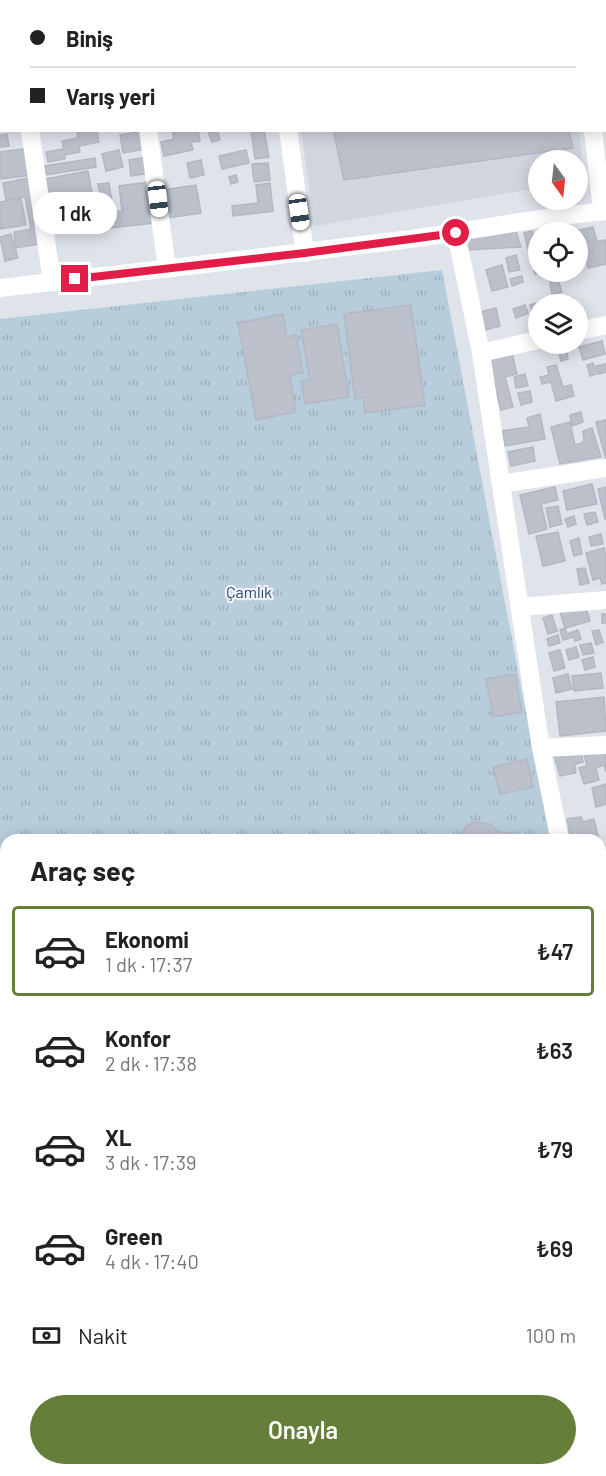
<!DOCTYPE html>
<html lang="tr">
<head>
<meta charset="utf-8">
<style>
	body { margin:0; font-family:Barlow,sans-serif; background:#f2f2f2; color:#222; height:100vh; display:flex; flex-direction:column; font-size:22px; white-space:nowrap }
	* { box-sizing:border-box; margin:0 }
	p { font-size:20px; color:#767676 }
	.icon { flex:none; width:33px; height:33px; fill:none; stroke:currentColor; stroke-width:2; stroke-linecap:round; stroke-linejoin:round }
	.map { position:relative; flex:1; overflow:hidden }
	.side { position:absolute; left:0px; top:834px; width:606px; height:642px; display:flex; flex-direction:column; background:#fff; border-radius:18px 18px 0 0; box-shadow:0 3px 15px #0003 }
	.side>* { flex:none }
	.banner { position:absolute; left:0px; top:0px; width:606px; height:132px; box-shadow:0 3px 15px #0003; display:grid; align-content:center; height:132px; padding:0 30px; background:#fff }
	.needle { width:39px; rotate:165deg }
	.buttons { position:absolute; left:528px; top:150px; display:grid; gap:12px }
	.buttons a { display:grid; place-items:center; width:60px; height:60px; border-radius:50%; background:#fff; box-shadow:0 3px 15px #0003; font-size:30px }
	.end { position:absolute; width:27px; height:27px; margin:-14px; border:8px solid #e11d48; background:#fff; box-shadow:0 0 0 3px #fff }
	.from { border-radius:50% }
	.bubble { position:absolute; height:42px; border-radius:21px; background:#fff; box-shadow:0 3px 15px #0003; font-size:20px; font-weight:600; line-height:42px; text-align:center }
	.car { position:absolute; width:18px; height:36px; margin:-18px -9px; border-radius:8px; box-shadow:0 0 4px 2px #0007; background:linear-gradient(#fff 24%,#345 0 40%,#fff 0 76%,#345 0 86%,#fff 0) }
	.banner b { display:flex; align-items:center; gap:21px; height:57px; font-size:22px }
	.banner b+b { border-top:2px solid #e0e0e0 }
	.banner i { width:15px; height:15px; background:#222 }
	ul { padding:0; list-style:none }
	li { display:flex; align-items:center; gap:18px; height:90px; margin:0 12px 9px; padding:0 18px; border:3px solid transparent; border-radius:6px }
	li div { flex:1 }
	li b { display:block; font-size:22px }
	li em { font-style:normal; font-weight:600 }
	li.selected { border-color:#657f3a }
	li>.icon { width:54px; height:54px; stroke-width:1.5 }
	h2 { padding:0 30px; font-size:27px; line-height:72px }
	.pay { display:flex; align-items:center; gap:15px; height:66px; padding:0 30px; font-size:22px }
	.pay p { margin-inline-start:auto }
	.button { display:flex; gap:12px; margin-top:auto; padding:12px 30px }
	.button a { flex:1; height:69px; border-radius:36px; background:#657f3a; color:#fff; font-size:24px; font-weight:600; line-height:69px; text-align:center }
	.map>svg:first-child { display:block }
	.built { fill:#d1d5de }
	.park { fill:url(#park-tufts) }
	.building { fill:#bcc0cb; stroke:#b2b7c4; stroke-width:1.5 }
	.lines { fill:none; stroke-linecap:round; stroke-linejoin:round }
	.minor { stroke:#fff; stroke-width:18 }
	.route { stroke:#e11d48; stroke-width:8 }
	.labels { text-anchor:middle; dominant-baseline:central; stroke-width:4.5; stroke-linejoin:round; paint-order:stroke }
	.park-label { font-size:16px; fill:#2b4d70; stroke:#f0f2f7 }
</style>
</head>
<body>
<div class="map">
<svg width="606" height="1476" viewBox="0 0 606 1476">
	<defs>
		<pattern id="park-tufts" width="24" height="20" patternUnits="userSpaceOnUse" patternTransform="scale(1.5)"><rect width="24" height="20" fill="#b8cddc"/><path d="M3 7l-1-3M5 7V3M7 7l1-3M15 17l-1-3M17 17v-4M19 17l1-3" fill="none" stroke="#9eb0be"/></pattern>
	</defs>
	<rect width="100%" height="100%" fill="#dfe3ea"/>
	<g class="built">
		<polygon points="281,0 564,0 564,1 281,2"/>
		<polygon points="301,131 579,131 584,180 578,181 578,160 538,160 538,188 315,226"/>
	</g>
	<polygon class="park" points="442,270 550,840 6,840 6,908 0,908 0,319"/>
	<g class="building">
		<polygon points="0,0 2,5 2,40 0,40"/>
		<polygon points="24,0 72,0 73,2 24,2"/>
		<rect x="88" y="0" width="35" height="2"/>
		<polygon points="482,0 546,0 546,2 483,2"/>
		<polygon points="2,43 2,74 0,74 0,44"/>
		<polygon points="606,68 606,94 605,94 604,69"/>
		<polygon points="97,130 99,142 79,146 80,152 64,155 65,159 48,162 46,152 64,149 62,141 78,138 77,131"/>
		<polygon points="172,130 198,130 200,141 191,142 193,150 164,156 161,142 174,139"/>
		<polygon points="211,130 217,130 220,140 212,142 208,132"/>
		<polygon points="251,130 264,130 269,157 255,159"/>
		<polygon points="333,130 569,130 573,148 344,180"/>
		<polygon points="143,131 146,149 123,153 120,135"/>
		<polygon points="7,134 9,146 0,147 0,135"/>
		<polygon points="30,148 34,175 0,179 0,152"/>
		<polygon points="119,150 123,167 106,171 102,154"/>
		<polygon points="246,150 249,163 222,169 219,156"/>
		<polygon points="148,157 150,173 131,176 129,160"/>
		<polygon points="95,158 96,167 46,175 45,166"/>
		<polygon points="201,160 204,175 190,178 187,163"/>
		<polygon points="268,163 270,180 254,182 252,164"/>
		<polygon points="88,171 97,221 49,230 40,180"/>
		<polygon points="236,175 238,182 231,184 229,177"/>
		<polygon points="34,177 45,243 16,248 14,232 31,229 25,197 6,200 3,183"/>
		<polygon points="149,182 154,223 111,228 108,212 122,211 119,186"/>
		<polygon points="109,183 112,202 102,204 98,184"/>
		<polygon points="270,183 273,211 233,216 232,206 258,203 256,185"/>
		<polygon points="196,185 201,213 167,218 163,190"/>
		<polygon points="21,198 26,225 0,229 0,202"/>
		<polygon points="593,227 597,241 606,240 606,264 588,268 581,241 578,242 578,232 571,232"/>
		<polygon points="515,228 521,247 468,250 464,239"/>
		<polygon points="559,229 560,232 540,232"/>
		<polygon points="532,231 536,246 528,249 524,233"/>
		<polygon points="11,234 18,258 5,261 0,237"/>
		<polygon points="578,245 582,260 578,261"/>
		<polygon points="516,255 520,270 509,272 506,258"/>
		<polygon points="538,262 538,272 543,272 535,274 533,263"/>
		<polygon points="502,265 508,287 492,291 486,270"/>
		<polygon points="522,276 523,282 512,286 510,279"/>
		<polygon points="558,280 562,292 552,295 550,282"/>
		<polygon points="573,298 575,304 554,304 554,303"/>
		<polygon points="549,299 551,304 538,304 538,315 533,316 530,305"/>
		<polygon points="411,305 425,405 365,413 363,397 355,399 344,314"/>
		<polygon points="525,305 528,313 516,318 513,309"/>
		<polygon points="496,308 500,326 485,330 480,312"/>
		<polygon points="283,314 287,337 296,335 303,373 290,375 296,412 256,420 238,323"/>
		<polygon points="337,324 349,397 305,404 301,381 310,380 301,330"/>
		<polygon points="602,341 605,354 583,360 579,347"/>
		<polygon points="566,347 568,359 561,361 558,349"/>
		<polygon points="511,349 517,374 505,377 513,407 501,410 487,355"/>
		<polygon points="593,363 596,374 590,376 587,365"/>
		<polygon points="605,364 606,372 598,374 596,366"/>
		<polygon points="556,365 563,387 571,385 574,396 556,401 551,382 542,384 540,377 549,375 547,367"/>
		<polygon points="525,374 528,386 516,388 514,377"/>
		<polygon points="530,391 532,402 521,405 518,393"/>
		<polygon points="581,412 583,422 572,426 570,415"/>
		<polygon points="540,414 545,439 505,446 502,431 529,427 527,418"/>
		<polygon points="605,420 606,423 606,460 596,422"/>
		<polygon points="570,422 575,445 584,442 583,431 592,428 601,457 560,464 551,427"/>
		<polygon points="533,447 535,461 511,466 508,452"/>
		<polygon points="592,484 597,504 567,510 563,491"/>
		<polygon points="555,487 558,500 541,504 547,529 529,534 520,495"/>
		<polygon points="606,487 606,519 605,519 598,489"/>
		<polygon points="558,506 562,524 550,527 546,508"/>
		<polygon points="595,512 598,522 587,525 584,514"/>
		<polygon points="574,516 576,524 568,527 565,519"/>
		<polygon points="558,532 565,561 543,566 536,536"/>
		<polygon points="601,534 603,544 591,546 589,537"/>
		<polygon points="579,538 582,554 574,556 570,541"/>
		<polygon points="604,548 606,556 606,583 602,584 600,578 593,580 586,553"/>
		<polygon points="585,568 589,583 580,585 577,569"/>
		<polygon points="585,605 590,621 565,628 560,612"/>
		<rect x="602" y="614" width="4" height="9"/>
		<polygon points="552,615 557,631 548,634 543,618"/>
		<polygon points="565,628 567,634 578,630 581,639 575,641 574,637 563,640 560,630"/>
		<polygon points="599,630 603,642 596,645 592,631"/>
		<polygon points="558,635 560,643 549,646 547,639"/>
		<polygon points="591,643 594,653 583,655 580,645"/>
		<polygon points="576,647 579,657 569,660 566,650"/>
		<polygon points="560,650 565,668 554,671 549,653"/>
		<polygon points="593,657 595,667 585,670 582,660"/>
		<polygon points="601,673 603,688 574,691 572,676"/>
		<polygon points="515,674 522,712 493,717 486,679"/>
		<polygon points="568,674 572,689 556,693 553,678"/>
		<polygon points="604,697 606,731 560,736 556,702"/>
		<polygon points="580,749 583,762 575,764 576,773 560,776 554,755"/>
		<polygon points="606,753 606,772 604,765 596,768 599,780 584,784 579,768 587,766 584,754"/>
		<polygon points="527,759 533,787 500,794 493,767"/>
		<polygon points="606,784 606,804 596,807 592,788"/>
		<polygon points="581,817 583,822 594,819 599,840 571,840 567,819"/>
		<polygon points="475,822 490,824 497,831 505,833 516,832 524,840 457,840 462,837 465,827"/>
		<polygon points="604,845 606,864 604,864 605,874 600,875 600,846"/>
		<polygon points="606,894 606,927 603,927 606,948 600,950 600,896"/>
		<polygon points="6,954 6,975 1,955"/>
		<polygon points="0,973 5,1015 0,1016"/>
		<polygon points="6,1028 6,1053 0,1055 0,1030"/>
		<polygon points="0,1062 2,1062 6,1076 6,1093 0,1095"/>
		<polygon points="600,1070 606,1090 600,1092"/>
		<polygon points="606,1094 606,1115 600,1116 600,1095"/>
		<polygon points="4,1100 6,1109 0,1110 0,1101"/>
		<polygon points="606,1125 606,1148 600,1129 600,1127"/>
		<polygon points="3,1132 6,1145 0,1147 0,1133"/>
		<polygon points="6,1160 6,1172 3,1173 0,1162"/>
		<polygon points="606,1186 606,1202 600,1203 600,1187"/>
		<polygon points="606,1202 606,1216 601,1217 600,1203"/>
		<polygon points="6,1211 6,1232 0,1233 0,1213"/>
		<polygon points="600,1211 601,1219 606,1218 606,1245 600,1246"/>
		<polygon points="3,1244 6,1258 6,1278 1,1279 0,1245"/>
		<polygon points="605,1282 606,1311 600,1312 600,1283"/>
		<polygon points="6,1308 6,1331 0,1310"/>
		<polygon points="606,1330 606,1378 600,1378 600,1362 605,1362 602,1331"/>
		<polygon points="4,1336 6,1345 0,1347 0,1337"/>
		<polygon points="600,1384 606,1384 606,1442 600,1443"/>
		<polygon points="6,1398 6,1413 0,1414 0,1400"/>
		<polygon points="606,1456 606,1476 586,1476 585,1470 600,1470 600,1457"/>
		<polygon points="26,1470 41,1470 43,1476 28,1476"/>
		<polygon points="114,1470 129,1470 130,1476 116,1476"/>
		<polygon points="224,1470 239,1470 241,1476 226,1476"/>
		<polygon points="242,1470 281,1470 282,1476 243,1476"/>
		<polygon points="298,1470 327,1470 329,1476 300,1476"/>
		<polygon points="335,1470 355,1470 351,1471 353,1476 337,1476"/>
		<polygon points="371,1470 409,1470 409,1471 387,1476 372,1476"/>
		<polygon points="449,1470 489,1470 490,1476 432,1476 432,1474"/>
		<polygon points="524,1470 581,1470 581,1476 525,1476"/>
		<polygon points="174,1471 175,1476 153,1476"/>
	</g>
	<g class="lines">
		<g class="minor">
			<polyline points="11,0 11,2"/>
			<polyline points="130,0 131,2"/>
			<polyline points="270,0 270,2"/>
			<polyline points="578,0 578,2"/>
			<polyline points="30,130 52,282"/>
			<polyline points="148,130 167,268"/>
			<polyline points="288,130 305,253"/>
			<polyline points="593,130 602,211"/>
			<polyline points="456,233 481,353 541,748 560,840"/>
			<path d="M0 288C134 272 269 257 403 240 471 231 538 217 606 211"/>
			<polyline points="578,331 606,325"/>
			<polyline points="481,353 538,340"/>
			<polyline points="501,484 606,468"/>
			<polyline points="520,607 606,600"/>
			<polyline points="541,748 606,745"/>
			<polyline points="600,891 606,890"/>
			<polyline points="0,941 6,940"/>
			<polyline points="600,1011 606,1010"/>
			<polyline points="0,1023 6,1022"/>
			<polyline points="0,1124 6,1123"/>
			<polyline points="600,1169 606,1168"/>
			<polyline points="600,1318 606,1318"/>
			<polyline points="600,1450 606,1450"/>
			<polyline points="0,1462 6,1460"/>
			<polyline points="500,1470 501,1476"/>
			<polyline points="401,1476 427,1470"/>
		</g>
	</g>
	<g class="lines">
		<polyline class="route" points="75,279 305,253 456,233"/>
	</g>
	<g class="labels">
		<g class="park-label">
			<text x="249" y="591">Çamlık</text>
		</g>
	</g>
</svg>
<div class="buttons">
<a><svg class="needle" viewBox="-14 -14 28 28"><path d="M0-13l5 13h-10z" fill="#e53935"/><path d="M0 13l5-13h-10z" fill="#767676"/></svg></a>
<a><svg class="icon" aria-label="locate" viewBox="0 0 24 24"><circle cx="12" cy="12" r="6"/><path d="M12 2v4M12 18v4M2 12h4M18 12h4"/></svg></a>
<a><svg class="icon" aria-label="layers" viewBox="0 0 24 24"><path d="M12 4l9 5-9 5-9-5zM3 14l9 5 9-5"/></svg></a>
</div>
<i class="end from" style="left:456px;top:233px"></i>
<i class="end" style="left:75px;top:279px"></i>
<div class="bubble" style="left:33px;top:192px;width:84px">1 dk</div>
<i class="car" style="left:158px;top:199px;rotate:173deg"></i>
<i class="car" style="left:299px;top:212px;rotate:172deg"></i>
<div class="banner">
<b><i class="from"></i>Biniş</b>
<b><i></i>Varış yeri</b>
</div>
<section class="side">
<h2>Araç seç</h2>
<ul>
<li class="selected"><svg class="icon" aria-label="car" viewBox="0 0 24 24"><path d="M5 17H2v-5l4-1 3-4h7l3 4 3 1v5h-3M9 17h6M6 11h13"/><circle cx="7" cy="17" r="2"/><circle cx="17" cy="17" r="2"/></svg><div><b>Ekonomi</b><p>1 dk · 17:37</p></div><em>₺47</em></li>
<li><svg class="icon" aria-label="car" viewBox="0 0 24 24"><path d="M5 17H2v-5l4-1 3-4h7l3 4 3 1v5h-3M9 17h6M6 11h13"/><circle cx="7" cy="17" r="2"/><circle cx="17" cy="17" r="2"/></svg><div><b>Konfor</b><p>2 dk · 17:38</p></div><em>₺63</em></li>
<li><svg class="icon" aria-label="car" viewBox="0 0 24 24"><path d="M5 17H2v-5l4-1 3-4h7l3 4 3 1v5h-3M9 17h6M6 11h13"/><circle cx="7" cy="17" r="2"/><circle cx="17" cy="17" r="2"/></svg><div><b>XL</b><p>3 dk · 17:39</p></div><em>₺79</em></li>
<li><svg class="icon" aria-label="car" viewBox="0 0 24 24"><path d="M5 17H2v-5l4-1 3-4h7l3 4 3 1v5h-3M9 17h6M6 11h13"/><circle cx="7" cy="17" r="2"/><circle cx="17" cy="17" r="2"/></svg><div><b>Green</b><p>4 dk · 17:40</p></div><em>₺69</em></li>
</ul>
<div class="pay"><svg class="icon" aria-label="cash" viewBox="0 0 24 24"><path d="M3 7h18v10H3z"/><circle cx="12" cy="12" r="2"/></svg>Nakit<p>100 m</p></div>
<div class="button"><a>Onayla</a></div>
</section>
</div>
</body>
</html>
